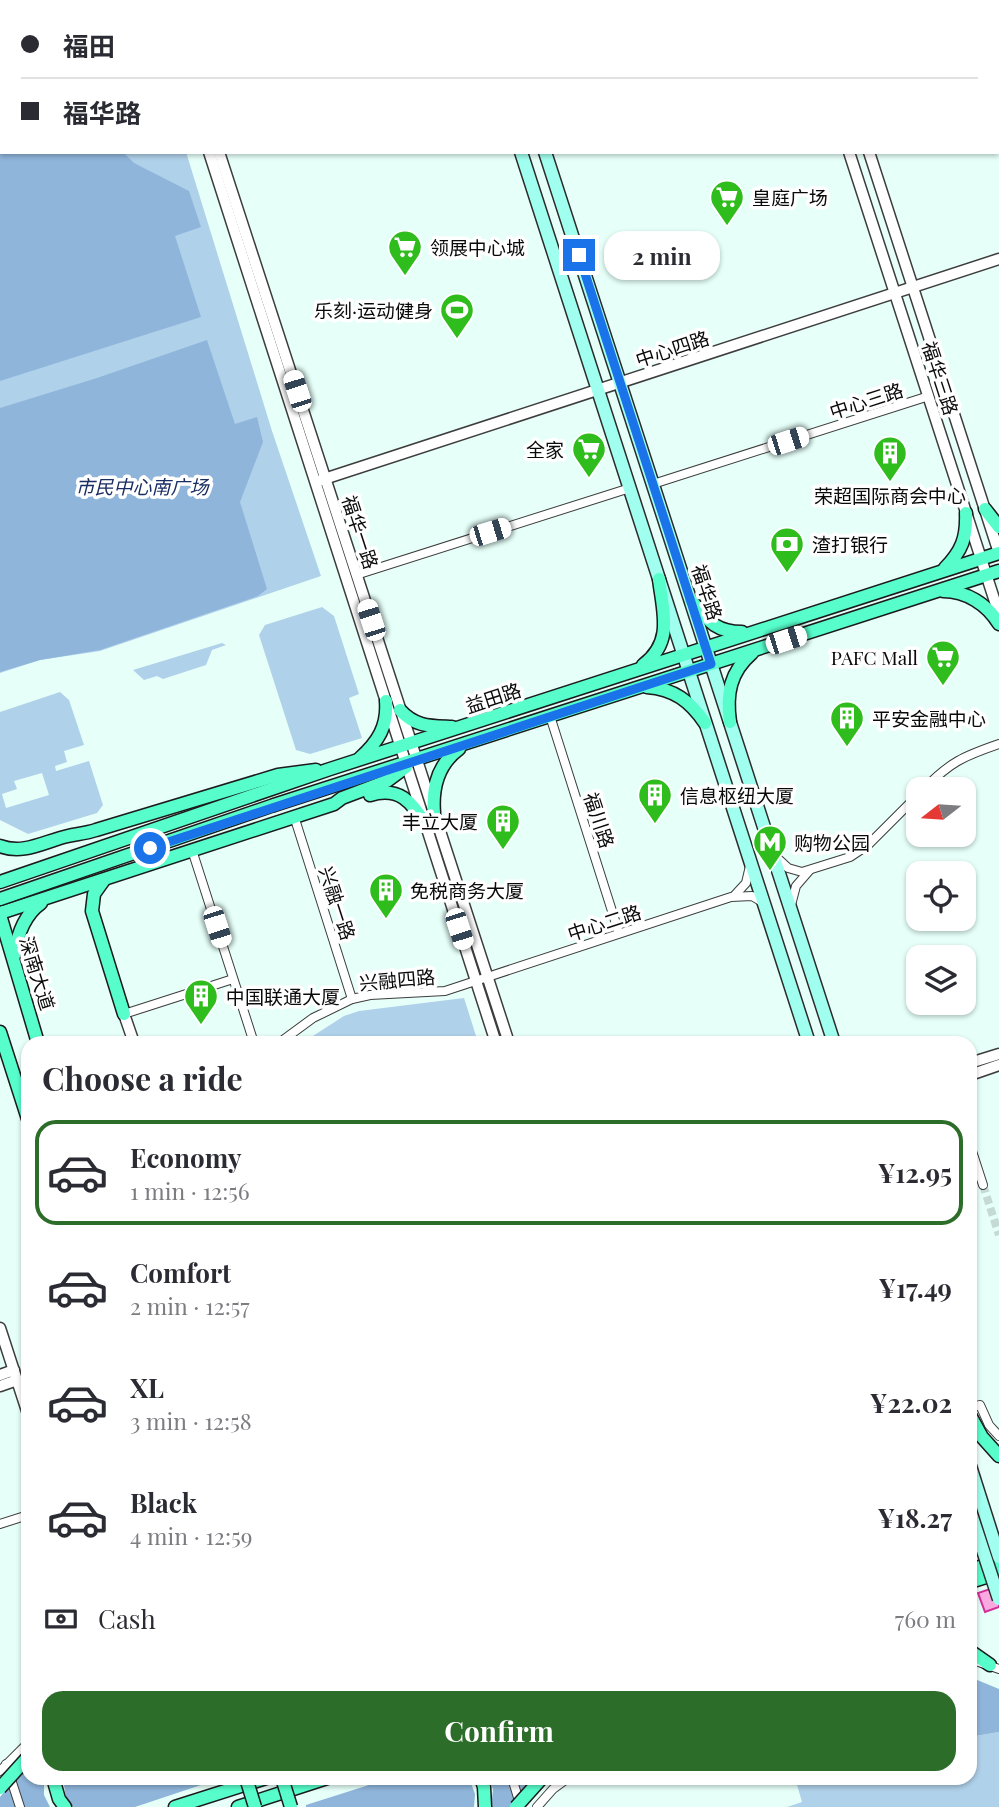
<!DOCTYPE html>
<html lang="en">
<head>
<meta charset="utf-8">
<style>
	body { margin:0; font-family:"Playfair Display","Noto Sans SC",serif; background:#f2f2f3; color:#2b2b33; height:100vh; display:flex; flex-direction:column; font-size:26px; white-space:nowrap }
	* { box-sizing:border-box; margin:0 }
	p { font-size:23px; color:#7c7c81 }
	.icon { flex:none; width:38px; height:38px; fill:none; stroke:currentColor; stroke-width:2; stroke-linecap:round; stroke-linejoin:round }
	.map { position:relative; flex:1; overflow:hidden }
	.sheet { position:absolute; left:21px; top:1036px; width:956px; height:749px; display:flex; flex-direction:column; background:#fff; border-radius:21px; box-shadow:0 2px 5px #0004 }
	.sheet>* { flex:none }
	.hud { position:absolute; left:0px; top:0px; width:999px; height:154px; box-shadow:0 2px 5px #0004; display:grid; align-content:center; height:154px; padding:0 21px; background:#fff }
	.needle { width:46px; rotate:253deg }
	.buttons { position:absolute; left:906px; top:777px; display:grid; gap:14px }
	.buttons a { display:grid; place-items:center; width:70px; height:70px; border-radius:14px; background:#fff; box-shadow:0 2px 5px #0004; font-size:35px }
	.end { position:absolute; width:32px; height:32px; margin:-16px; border:9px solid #1a73e8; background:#fff; box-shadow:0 0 0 4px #fff }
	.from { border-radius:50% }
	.bubble { position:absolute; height:49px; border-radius:21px; background:#fff; box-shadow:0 2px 5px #0004; font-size:23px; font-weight:700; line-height:49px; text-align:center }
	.car { position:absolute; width:21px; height:42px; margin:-21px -10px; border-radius:9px; box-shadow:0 0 5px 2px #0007; background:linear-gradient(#fff 24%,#345 0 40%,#fff 0 76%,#345 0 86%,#fff 0) }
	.hud b { display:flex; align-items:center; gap:24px; height:66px; font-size:26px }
	.hud b+b { border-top:2px solid #e1e1e2 }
	.hud i { width:18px; height:18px; background:#2b2b33 }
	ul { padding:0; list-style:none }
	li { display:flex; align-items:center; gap:21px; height:105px; margin:0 14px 10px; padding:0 7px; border:4px solid transparent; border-radius:21px }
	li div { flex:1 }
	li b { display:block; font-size:26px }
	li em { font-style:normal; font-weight:700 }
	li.active { border-color:#2d6d2a }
	li>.icon { width:63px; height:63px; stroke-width:1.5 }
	h2 { padding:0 21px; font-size:32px; line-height:84px }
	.pay { display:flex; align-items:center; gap:18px; height:77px; padding:0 21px; font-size:26px }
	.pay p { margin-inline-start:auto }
	.action { display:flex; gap:14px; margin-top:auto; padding:14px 21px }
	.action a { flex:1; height:80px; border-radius:21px; background:#2d6d2a; color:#fff; font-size:28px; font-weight:700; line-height:80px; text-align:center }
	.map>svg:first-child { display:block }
	.green { fill:#b0d1ea; fill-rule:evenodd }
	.forest { fill:#8fb5db }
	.water { fill:#f8a9df; stroke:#d22e9a; stroke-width:2 }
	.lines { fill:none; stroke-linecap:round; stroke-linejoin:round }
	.minor-tunnel { stroke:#c5dad5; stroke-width:8; stroke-dasharray:8 4; stroke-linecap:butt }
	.minor-casing { stroke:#3d3d3d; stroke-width:10 }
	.tertiary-casing { stroke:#3d3d3d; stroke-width:13 }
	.secondary-casing { stroke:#2c2c2c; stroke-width:15 }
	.primary-casing { stroke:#1b1b1b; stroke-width:15 }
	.minor { stroke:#fff; stroke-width:8 }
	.tertiary { stroke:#fff; stroke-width:10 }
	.secondary { stroke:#a1ffef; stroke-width:12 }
	.primary { stroke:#57fecc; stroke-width:12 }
	.secondary-bridge-casing { stroke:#2c2c2c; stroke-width:15; stroke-linecap:butt }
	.primary-bridge-casing { stroke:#1b1b1b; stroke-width:15; stroke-linecap:butt }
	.secondary-bridge { stroke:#a1ffef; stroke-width:12 }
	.primary-bridge { stroke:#57fecc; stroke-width:12 }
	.route { stroke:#1a73e8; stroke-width:9 }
	.labels { text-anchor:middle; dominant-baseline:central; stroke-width:7; stroke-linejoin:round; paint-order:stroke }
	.poi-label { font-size:19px; fill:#0a0a0a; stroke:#fff; text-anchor:start }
	.street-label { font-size:19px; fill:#0a0a0a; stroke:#fff }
	.park-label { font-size:19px; font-style:italic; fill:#192d62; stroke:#fff }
</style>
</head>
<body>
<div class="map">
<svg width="999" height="1807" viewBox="0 0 999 1807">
	<rect width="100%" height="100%" fill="#e6fff9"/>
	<g class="green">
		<polygon points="0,0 138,0 139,2 2,2 2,152 186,152 272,431 321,576 100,651 40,660 0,673"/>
		<polygon points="322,607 334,616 359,694 349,698 362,738 310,754 296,750 259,635 265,625"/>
		<polygon points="222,643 226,645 212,650 206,665 163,679 157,676 144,680 133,670"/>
		<path d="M60 692 69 700 84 745 64 751 67 762 55 766 56 771 89 761 103 805 97 813 28 834 0 820V712ZM42 773 49 795 6 808 2 794 17 789 14 781Z"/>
		<polygon points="464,998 477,1039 464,1043 302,1043 344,1016 359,1011"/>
		<polygon points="999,1732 999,1807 787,1807 802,1802 795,1778 970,1778 970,1737"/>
	</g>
	<g class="forest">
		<polygon points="0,0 136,0 2,2 2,152 123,152 134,163 189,191 201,227 175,236 201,317 0,381"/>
		<polygon points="207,340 235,424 257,417 263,442 240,502 267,589 258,596 100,650 40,660 0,672 0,408 97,378"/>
		<polygon points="970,1677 999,1689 999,1732 970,1737"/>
		<polygon points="28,1764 28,1778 44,1778 44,1795 50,1807 0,1807 0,1797"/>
		<polygon points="63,1778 222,1778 135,1807 73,1807 66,1798"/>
		<polygon points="391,1778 469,1778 475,1794 474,1807 306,1807 306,1805"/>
		<polygon points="490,1778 538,1778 514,1807 491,1807 493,1790"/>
	</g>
	<polygon class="water" points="999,1586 999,1607 985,1612 978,1593"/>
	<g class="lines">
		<polyline class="minor-tunnel" points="983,1185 999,1235"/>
		<g class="minor-casing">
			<g id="minor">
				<polyline points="653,484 929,396"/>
				<polyline points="356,575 630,488"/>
				<polyline points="550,716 619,933"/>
				<path d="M924 789C950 762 964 756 999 744"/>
				<polyline points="294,816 352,999"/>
				<polyline points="192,850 254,1043"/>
				<polyline points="775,856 788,868 802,872 850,857 868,845 919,794"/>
				<polyline points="734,896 746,883 750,866"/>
				<polyline points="791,905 796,886 809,871"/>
				<polyline points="124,1014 233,979"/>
				<polyline points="279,1043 313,1018 352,999 370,995 445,991 731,897 752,896 764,903"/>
				<polyline points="970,1145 983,1185"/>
				<polyline points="972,1407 980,1405 989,1425 999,1436"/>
				<polyline points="0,1524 28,1515"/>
				<polyline points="970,1659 999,1669"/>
				<polyline points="6,1764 20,1807"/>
				<polyline points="0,1771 28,1743"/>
				<polyline points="512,1778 520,1804"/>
				<polyline points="537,1807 553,1789 568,1778"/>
			</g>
		</g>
		<g class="tertiary-casing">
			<g id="tertiary">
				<polyline points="159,0 159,2"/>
				<polyline points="169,0 170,2"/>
				<polyline points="800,0 801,2"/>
				<polyline points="820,0 820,2"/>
				<polyline points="626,2 631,0"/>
				<polyline points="209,152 496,1043"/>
				<polyline points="219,152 509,1043"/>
				<polyline points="849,152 999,614"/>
				<polyline points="869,152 999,553"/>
				<polyline points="321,480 999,259"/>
				<polyline points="124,1014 134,1043"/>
				<polyline points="970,1063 999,1054"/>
				<polyline points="970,1075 999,1065"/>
				<polyline points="0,1328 28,1414"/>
				<polyline points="0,1375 14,1370"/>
				<polyline points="0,1386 17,1380"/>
			</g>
		</g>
		<g class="secondary-casing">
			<g id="secondary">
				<polyline points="472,0 472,2"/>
				<polyline points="496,0 496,2"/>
				<polyline points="521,152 809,1043"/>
				<polyline points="545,152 834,1043"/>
			</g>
		</g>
		<g class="primary-casing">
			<g id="primary">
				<polyline points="985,509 999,527"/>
				<path d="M945 568C962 551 967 537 966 513"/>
				<path d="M943 591C966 591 987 604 999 624"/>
				<path d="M691 600C707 619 714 632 742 632"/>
				<path d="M643 665C674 642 663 612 659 579"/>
				<path d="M647 687C674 689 690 701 705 723"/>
				<path d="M400 710C415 727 431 726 452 727"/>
				<path d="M730 722C726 694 730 672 752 653"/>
				<path d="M360 758C378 742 388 726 386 701"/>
				<path d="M370 795C399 786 412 802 426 825"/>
				<polyline points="274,805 999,571"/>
				<path d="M434 813C432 788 437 765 459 749"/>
				<path d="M0 846C24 855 45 841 68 836 77 834 87 833 96 830L278 775 316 770"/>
				<polyline points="104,880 94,894 92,911 124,1014"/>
				<polyline points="0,882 330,769 999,553"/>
				<polyline points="0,913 334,804 342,798 387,781 406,767"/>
				<polyline points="0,915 38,1043"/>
				<path d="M14 956C17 936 24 915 41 903"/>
				<polyline points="0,1032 28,1119"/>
				<polyline points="970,1415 982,1437 999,1456"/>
				<polyline points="970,1551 992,1543"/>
				<polyline points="970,1570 996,1562"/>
				<polyline points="970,1582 999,1573"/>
				<polyline points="970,1651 990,1665"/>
				<polyline points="53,1778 59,1799 65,1807"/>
				<polyline points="481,1778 484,1787 485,1807"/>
				<polyline points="175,1807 266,1778"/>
				<polyline points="238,1807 327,1778"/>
			</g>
		</g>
		<use href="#minor" class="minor"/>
		<use href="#tertiary" class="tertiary"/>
		<use href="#secondary" class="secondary"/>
		<use href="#primary" class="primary"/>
		<g class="secondary-bridge-casing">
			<g id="secondary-bridge">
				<polyline points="970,1466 999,1557"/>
				<polyline points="970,1511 999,1599"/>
			</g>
		</g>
		<g class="primary-bridge-casing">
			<g id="primary-bridge">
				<polyline points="0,899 274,805"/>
				<polyline points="246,1778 255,1807"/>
				<polyline points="282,1778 291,1807"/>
				<polyline points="0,1788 28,1757"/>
				<polyline points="516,1807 542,1778"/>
			</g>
		</g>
		<use href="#secondary-bridge" class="secondary-bridge"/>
		<use href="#primary-bridge" class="primary-bridge"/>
	</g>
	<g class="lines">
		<polyline class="route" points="150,848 711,664 579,255"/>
	</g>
	<defs>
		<g id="supermarket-pin" transform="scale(1.75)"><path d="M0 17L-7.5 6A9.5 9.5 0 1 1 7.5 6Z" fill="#2fbd1e" stroke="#fff"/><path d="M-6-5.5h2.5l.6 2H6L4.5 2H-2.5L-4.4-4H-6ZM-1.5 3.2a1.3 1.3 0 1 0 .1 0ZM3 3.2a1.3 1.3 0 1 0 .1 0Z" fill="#fff"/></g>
		<g id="stadium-pin" transform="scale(1.75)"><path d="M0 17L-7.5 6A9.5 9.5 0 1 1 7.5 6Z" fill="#2fbd1e" stroke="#fff"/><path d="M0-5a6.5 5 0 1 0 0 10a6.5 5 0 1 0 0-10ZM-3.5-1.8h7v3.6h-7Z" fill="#fff"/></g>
		<g id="building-pin" transform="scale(1.75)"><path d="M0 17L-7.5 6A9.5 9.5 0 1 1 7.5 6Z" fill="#2fbd1e" stroke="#fff"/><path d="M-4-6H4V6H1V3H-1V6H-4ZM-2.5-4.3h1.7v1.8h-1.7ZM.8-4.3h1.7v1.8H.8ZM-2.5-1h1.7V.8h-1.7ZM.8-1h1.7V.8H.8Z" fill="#fff"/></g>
		<g id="bank-pin" transform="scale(1.75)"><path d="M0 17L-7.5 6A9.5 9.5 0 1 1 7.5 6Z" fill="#2fbd1e" stroke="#fff"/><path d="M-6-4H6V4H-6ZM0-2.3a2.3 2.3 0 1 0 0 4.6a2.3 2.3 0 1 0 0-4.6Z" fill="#fff"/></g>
		<g id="metro-pin" transform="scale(1.75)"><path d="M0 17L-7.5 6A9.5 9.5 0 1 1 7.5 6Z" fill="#2fbd1e" stroke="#fff"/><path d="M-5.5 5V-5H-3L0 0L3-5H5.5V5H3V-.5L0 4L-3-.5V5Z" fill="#fff"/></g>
	</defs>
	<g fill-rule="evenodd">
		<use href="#supermarket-pin" x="727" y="197"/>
		<use href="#supermarket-pin" x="405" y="247"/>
		<use href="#stadium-pin" x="457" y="310"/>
		<use href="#supermarket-pin" x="589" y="449"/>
		<use href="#building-pin" x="890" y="453"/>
		<use href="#bank-pin" x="787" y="544"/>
		<use href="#supermarket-pin" x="943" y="657"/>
		<use href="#building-pin" x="847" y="718"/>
		<use href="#building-pin" x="655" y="795"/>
		<use href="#building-pin" x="503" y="821"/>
		<use href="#metro-pin" x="770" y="842"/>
		<use href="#building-pin" x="386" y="890"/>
		<use href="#building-pin" x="201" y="996"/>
	</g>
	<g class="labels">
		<g class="poi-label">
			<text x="752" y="197">皇庭广场</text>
			<text x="430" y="247">领展中心城</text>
			<text x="433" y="310" text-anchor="end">乐刻·运动健身</text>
			<text x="564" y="449" text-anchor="end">全家</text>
			<text x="890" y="495" text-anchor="middle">荣超国际商会中心</text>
			<text x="812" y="544">渣打银行</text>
			<text x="918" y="657" text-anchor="end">PAFC Mall</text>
			<text x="872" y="718">平安金融中心</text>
			<text x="680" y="795">信息枢纽大厦</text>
			<text x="478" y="821" text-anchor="end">丰立大厦</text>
			<text x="794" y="842">购物公园</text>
			<text x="410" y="890">免税商务大厦</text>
			<text x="226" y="996">中国联通大厦</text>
		</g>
		<g class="street-label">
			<text transform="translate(672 348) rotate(-18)">中心四路</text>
			<text transform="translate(941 378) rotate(72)">福华三路</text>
			<text transform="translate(866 400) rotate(-18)">中心三路</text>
			<text transform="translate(361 532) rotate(72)">福华一路</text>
			<text transform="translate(708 592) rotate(72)">福华路</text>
			<text transform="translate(493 697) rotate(-18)">益田路</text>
			<text transform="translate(600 820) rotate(72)">福川路</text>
			<text transform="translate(338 903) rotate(72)">兴融一路</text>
			<text transform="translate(604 922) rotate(-18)">中心二路</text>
			<text transform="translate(38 973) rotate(73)">深南大道</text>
			<text transform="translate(397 979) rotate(-5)">兴融四路</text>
		</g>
		<g class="park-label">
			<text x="142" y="486">市民中心南广场</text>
		</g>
	</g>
</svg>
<div class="buttons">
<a><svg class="needle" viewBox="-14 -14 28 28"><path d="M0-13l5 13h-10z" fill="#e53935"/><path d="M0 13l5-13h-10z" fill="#7c7c81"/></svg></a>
<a><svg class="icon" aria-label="locate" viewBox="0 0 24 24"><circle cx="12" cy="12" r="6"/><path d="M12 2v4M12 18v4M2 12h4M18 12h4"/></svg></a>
<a><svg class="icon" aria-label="layers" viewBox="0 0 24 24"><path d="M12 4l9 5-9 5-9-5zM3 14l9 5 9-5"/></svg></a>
</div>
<i class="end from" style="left:150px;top:848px"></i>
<i class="end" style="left:579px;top:255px"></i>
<div class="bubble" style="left:604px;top:231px;width:116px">2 min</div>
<i class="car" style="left:297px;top:391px;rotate:342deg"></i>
<i class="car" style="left:788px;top:441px;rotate:72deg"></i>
<i class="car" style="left:490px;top:532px;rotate:73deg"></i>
<i class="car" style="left:371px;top:620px;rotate:342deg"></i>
<i class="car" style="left:786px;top:640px;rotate:72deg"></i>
<i class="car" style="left:217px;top:927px;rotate:162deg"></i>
<i class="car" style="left:459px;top:929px;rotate:162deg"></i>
<div class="hud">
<b><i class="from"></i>福田</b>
<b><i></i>福华路</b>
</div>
<section class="sheet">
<h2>Choose a ride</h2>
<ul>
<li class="active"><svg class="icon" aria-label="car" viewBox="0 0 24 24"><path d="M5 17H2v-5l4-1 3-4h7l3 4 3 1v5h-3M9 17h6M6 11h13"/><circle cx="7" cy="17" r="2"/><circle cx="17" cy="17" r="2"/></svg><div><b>Economy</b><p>1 min · 12:56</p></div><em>¥12.95</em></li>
<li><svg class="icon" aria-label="car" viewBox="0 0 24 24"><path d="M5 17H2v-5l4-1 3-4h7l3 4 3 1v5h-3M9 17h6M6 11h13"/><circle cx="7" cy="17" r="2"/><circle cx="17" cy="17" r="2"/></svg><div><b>Comfort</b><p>2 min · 12:57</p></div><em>¥17.49</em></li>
<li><svg class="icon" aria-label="car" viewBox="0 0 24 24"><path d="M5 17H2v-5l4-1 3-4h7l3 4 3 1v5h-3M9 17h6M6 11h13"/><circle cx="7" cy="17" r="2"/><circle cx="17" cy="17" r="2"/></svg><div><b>XL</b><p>3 min · 12:58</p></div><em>¥22.02</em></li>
<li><svg class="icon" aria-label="car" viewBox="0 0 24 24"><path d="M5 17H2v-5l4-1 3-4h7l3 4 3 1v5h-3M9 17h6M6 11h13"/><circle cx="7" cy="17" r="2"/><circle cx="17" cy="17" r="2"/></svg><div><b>Black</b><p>4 min · 12:59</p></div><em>¥18.27</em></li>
</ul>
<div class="pay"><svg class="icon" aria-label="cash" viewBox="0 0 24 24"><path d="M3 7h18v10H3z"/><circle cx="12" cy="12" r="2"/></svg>Cash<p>760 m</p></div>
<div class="action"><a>Confirm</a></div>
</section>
</div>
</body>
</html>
